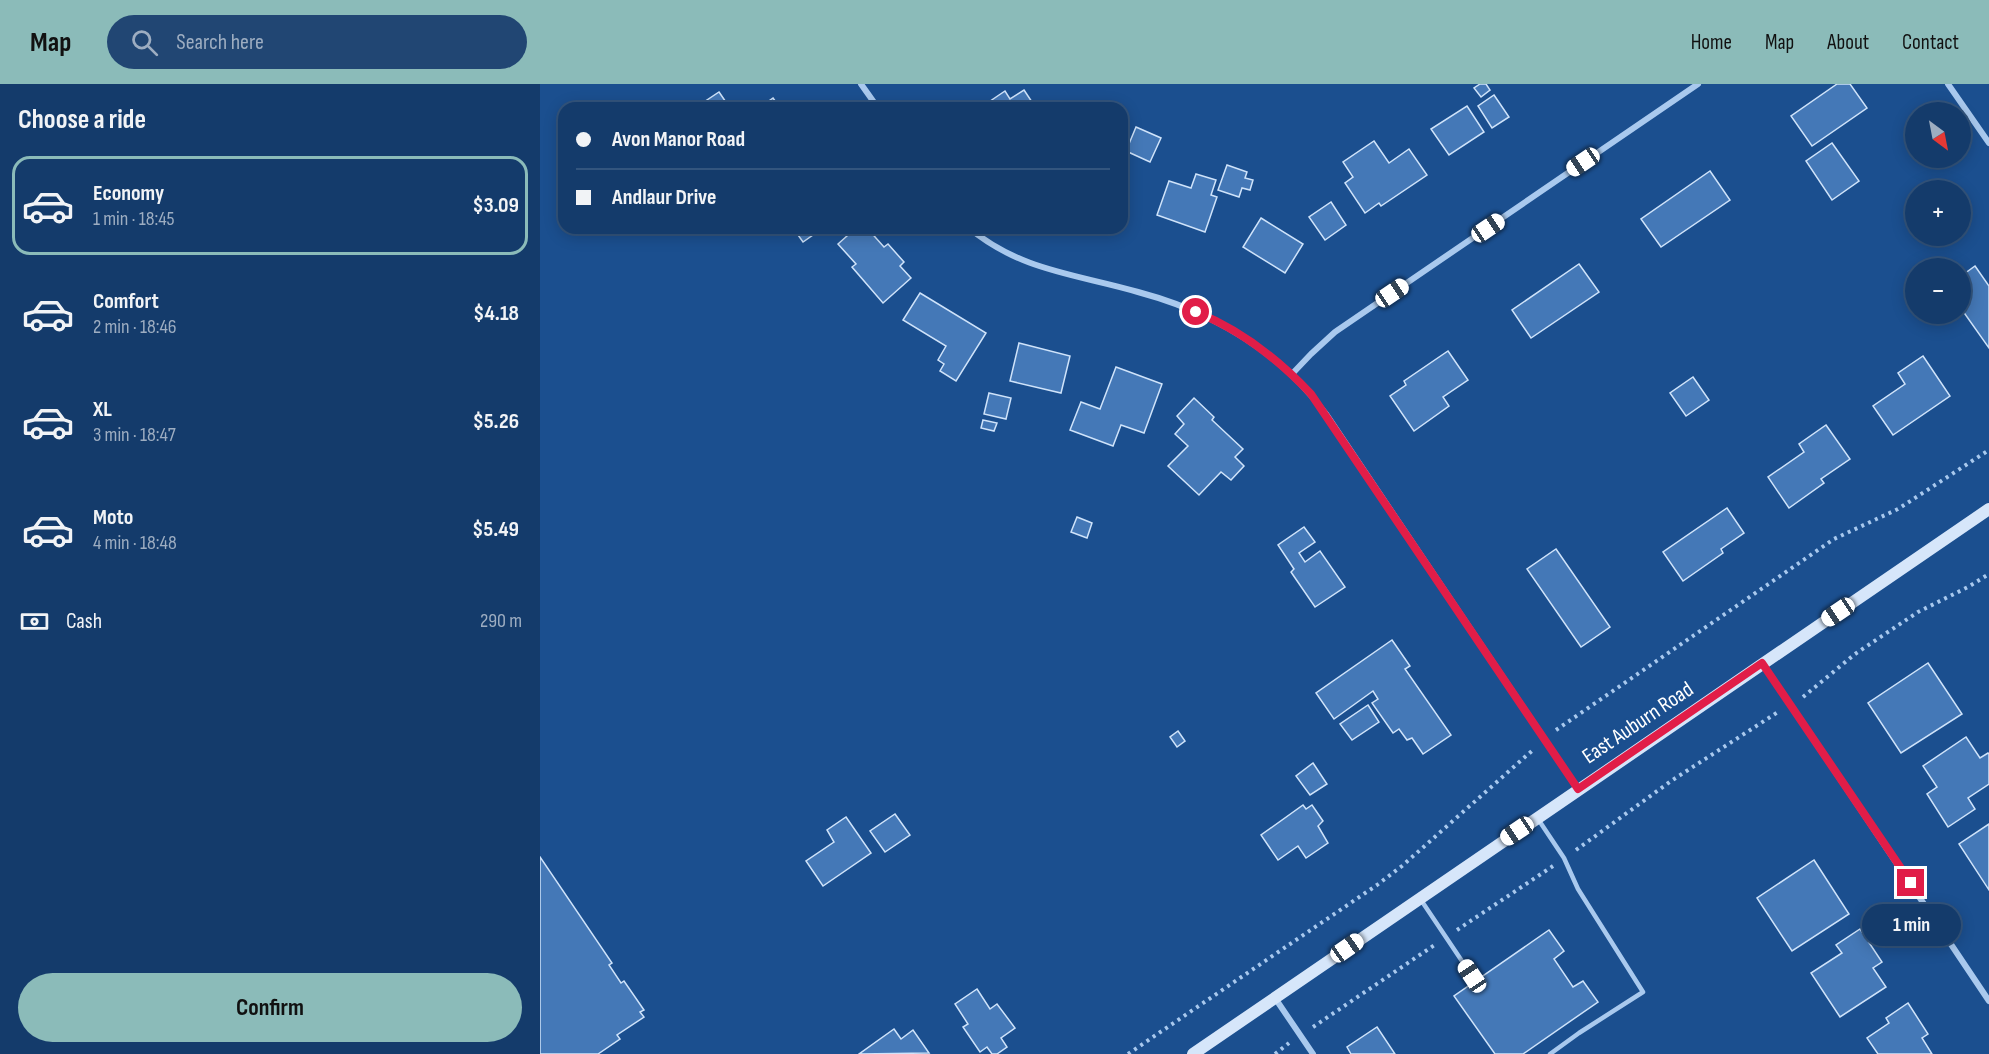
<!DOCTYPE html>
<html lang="en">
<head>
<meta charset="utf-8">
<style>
	body { margin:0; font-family:"Sofia Sans Condensed",sans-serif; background:#214673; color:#f1f3f6; height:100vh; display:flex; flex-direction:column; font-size:22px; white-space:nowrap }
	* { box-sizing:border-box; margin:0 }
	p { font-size:20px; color:#9dadc1 }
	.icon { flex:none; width:33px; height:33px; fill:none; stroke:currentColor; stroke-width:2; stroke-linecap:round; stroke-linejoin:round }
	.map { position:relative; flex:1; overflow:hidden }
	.side { display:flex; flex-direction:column; background:#143b6b; width:540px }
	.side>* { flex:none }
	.guide { position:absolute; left:18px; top:18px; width:570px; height:132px; border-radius:18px; box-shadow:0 3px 15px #0003,0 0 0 2px #33557e; display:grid; align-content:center; height:132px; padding:0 18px; background:#143b6b }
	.needle { width:39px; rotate:148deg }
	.fabs { position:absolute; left:1365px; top:18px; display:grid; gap:12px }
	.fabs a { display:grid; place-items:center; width:66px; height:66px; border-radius:50%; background:#143b6b; box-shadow:0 3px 15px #0003,0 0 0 2px #33557e; font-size:30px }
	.end { position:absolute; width:27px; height:27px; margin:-14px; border:8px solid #e11d48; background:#fff; box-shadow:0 0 0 3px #fff }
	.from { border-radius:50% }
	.bubble { position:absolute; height:42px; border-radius:21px; background:#143b6b; box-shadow:0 3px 15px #0003,0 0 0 2px #33557e; font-size:20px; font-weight:700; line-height:42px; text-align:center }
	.car { position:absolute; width:18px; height:36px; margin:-18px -9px; border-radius:8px; box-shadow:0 0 4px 2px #0007; background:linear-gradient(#fff 24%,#345 0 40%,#fff 0 76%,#345 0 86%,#fff 0) }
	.guide b { display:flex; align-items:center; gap:21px; height:57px; font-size:22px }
	.guide b+b { border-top:2px solid #33557e }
	.guide i { width:15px; height:15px; background:#f1f3f6 }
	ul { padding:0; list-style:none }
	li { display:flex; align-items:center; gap:18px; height:99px; margin:0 12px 9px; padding:0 6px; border:3px solid transparent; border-radius:18px }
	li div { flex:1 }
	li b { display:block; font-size:22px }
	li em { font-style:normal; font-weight:700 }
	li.on { border-color:#8bbbb9 }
	li>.icon { width:54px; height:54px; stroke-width:1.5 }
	h2 { padding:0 18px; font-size:27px; line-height:72px }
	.pay { display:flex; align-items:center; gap:15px; height:66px; padding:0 18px; font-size:22px }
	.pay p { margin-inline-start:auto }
	.button { display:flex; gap:12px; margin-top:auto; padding:12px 18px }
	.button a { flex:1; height:69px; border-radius:36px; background:#8bbbb9; color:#111; font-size:24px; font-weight:700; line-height:69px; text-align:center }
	header { display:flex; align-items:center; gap:36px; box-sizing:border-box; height:84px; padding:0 30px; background:#8bbbb9; color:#111 }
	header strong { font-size:28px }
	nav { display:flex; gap:33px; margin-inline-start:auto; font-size:21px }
	.search { width:420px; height:54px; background:#214673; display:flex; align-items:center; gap:15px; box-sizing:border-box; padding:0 21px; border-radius:33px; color:#9dadc1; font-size:22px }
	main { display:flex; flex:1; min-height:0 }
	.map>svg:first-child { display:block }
	.building { fill:#4478b7; stroke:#cfe3fa; stroke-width:1.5 }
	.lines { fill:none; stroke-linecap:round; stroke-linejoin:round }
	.path { stroke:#a9c9ee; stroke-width:4; stroke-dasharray:3 4.5; stroke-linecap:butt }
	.lane { stroke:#a9c9ee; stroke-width:4.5 }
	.street { stroke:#a9c9ee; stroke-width:6 }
	.secondary { stroke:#d6e6fa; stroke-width:12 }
	.route { stroke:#e11d48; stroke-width:8 }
	.labels { text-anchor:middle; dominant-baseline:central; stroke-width:4.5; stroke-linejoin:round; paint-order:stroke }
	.street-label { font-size:22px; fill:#fff; stroke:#1b4f8f }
</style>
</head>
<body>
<header>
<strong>Map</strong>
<div class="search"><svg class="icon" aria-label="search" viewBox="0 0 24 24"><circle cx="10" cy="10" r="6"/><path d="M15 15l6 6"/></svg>Search here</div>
<nav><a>Home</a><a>Map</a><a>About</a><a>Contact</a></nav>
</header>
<main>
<section class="side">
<h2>Choose a ride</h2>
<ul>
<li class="on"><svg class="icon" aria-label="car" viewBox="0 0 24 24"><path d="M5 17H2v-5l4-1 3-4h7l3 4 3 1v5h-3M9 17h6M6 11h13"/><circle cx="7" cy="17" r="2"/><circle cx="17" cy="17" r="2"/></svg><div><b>Economy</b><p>1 min · 18:45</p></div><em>$3.09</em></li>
<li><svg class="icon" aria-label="car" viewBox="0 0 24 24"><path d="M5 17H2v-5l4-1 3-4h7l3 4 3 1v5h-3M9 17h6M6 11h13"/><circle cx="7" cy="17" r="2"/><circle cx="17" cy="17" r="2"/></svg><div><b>Comfort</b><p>2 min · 18:46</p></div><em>$4.18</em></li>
<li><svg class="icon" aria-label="car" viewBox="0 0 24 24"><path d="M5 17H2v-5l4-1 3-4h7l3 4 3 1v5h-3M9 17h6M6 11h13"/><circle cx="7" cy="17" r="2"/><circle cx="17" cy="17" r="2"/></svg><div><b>XL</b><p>3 min · 18:47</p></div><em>$5.26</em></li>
<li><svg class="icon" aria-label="car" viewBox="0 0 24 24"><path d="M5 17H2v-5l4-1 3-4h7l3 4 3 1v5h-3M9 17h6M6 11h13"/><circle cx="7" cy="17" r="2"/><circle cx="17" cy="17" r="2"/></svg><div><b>Moto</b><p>4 min · 18:48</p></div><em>$5.49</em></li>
</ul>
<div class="pay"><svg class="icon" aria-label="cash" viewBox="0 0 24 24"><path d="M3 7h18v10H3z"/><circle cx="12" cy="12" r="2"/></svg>Cash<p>290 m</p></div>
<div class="button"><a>Confirm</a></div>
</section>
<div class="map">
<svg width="1449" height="970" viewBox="0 0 1449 970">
	<rect width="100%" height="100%" fill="#1b4f8f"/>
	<g class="building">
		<polygon points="940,0 946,0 950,6 941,13 934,4"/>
		<polygon points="1297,0 1310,0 1327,24 1272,62 1251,32"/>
		<polygon points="484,6 496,24 440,24 465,7 470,15"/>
		<polygon points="179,8 190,24 155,24"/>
		<polygon points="954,11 969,33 952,44 938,22"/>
		<polygon points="233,14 240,24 219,24"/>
		<polygon points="927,22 944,48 909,71 891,45"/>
		<polygon points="596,43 621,54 610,78 586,67"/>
		<polygon points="834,57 849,79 869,65 887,91 841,122 839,119 825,129 805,99 813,93 803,78"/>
		<polygon points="1292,59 1319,97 1292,116 1266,77"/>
		<polygon points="687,81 707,88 705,94 713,96 710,106 702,104 699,113 678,106"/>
		<polygon points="1170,87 1190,116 1121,163 1101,135"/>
		<polygon points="656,90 676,96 671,111 677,113 665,148 617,131 629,97 651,104"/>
		<polygon points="791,118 806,141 785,156 769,133"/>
		<polygon points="721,134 763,160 745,189 703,163"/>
		<polygon points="253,144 283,144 263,158"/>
		<polygon points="316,144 327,144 344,163 348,160 364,178 360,182 371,194 343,219 312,183 316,180 298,160"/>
		<polygon points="1039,180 1059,208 991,254 972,226"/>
		<polygon points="1435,182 1449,202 1449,264 1420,223 1420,193"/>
		<polygon points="380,209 446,249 416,297 400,287 404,280 398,276 406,262 363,236"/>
		<polygon points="479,259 530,272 521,309 470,297"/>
		<polygon points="908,267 928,296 903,313 909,322 874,347 850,312 866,301 864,297"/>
		<polygon points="1383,272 1410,312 1353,351 1333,322 1365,300 1358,289"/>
		<polygon points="576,283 622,300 604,349 581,341 573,362 530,346 541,318 560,325"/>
		<polygon points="1153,293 1169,316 1146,332 1130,309"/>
		<polygon points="449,309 471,314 466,335 444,330"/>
		<polygon points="654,314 674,333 672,336 703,365 695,373 704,382 691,396 681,388 659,411 628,382 648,362 635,350 644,340 637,332"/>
		<polygon points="443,336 457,339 454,347 441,344"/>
		<polygon points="1286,341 1310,375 1281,395 1284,399 1249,424 1228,393 1264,368 1259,360"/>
		<polygon points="1187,424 1204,449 1181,465 1183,469 1143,497 1123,468"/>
		<polygon points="537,433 552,439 547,454 531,448"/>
		<polygon points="764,443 775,458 759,469 765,478 780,467 805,503 775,523 751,488 754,485 738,461"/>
		<polygon points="1016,465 1070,543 1041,563 987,485"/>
		<polygon points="852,556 870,582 865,585 911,651 883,670 872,654 867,656 859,645 853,649 832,619 838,615 833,607 794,635 776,609"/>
		<polygon points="1388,579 1422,630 1361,669 1328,619"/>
		<polygon points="828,621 839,638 812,656 800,640"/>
		<polygon points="638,647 645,657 637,663 630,653"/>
		<polygon points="1426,653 1440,674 1448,669 1449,670 1449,700 1428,714 1435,725 1408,743 1387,710 1397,703 1383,682"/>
		<polygon points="773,679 787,700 770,711 756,692"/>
		<polygon points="763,721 766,725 772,721 783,737 778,742 788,759 766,774 758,762 738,776 721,751"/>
		<polygon points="355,730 370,751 345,768 330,747"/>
		<polygon points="306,733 331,769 283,802 266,777 294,758 287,746"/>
		<polygon points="1449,740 1449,806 1419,760"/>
		<polygon points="0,773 72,879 69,881 81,899 84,897 104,926 100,928 104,933 77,951 80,955 58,970 0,970"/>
		<polygon points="1274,776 1309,830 1252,867 1217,814"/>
		<polygon points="1320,845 1342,878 1333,884 1346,903 1300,933 1271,889 1302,869 1296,861"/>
		<polygon points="1009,846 1024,867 1014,875 1033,903 1043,897 1058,918 983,970 955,970 914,912"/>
		<polygon points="437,905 450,925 457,920 475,944 461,954 467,963 457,970 452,970 447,963 440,968 423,943 428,940 415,920"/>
		<polygon points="1368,919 1388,950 1382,954 1392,970 1338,970 1327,954 1349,939 1346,934"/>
		<polygon points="837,943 855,970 811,970 807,963"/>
		<polygon points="354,945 361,955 373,946 389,969 319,970"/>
	</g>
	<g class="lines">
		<g class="path">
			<polyline points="1263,613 1315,570 1378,528 1428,503 1449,490"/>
			<polyline points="1016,646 1294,455 1358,425 1449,366"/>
			<polyline points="1036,766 1131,697 1238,628"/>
			<polyline points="917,846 1013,782"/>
			<polyline points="773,943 896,860"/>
			<polyline points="588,970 837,801 862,782 994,665"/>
			<polyline points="735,970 749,959"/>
		</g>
		<g class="lane">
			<polyline points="998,735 1024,774 1038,805 1103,908 1039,949 1010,970"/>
			<polyline points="881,816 932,892"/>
		</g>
		<g class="street">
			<polyline points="321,0 338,24"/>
			<polyline points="1408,0 1449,59"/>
			<path d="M429 144C481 187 536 190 598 208 673 228 739 267 786 330L1038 705"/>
			<polyline points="752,290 771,270 795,248 1158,0"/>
			<polyline points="1223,580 1449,917"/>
			<polyline points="735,914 773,970"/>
		</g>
		<polyline class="secondary" points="653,970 1449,425"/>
	</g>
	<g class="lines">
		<path class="route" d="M656 228C701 246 739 276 771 310L1038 705 1222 579 1371 799"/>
	</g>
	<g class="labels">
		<g class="street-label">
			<text transform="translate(1098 639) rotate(-34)">East Auburn Road</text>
		</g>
	</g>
</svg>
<div class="fabs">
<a><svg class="needle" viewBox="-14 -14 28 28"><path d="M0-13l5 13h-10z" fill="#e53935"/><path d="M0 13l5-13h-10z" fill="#9dadc1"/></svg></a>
<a>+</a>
<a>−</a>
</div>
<i class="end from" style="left:656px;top:228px"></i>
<i class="end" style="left:1371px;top:799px"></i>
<div class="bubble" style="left:1322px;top:820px;width:99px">1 min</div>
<i class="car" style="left:1043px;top:78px;rotate:236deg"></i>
<i class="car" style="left:948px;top:144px;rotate:56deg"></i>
<i class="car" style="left:852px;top:209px;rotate:56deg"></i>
<i class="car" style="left:1298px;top:528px;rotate:236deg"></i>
<i class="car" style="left:977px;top:747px;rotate:236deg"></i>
<i class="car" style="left:807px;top:864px;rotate:55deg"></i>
<i class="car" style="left:932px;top:892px;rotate:326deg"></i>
<div class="guide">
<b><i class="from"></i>Avon Manor Road</b>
<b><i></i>Andlaur Drive</b>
</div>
</div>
</main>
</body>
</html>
